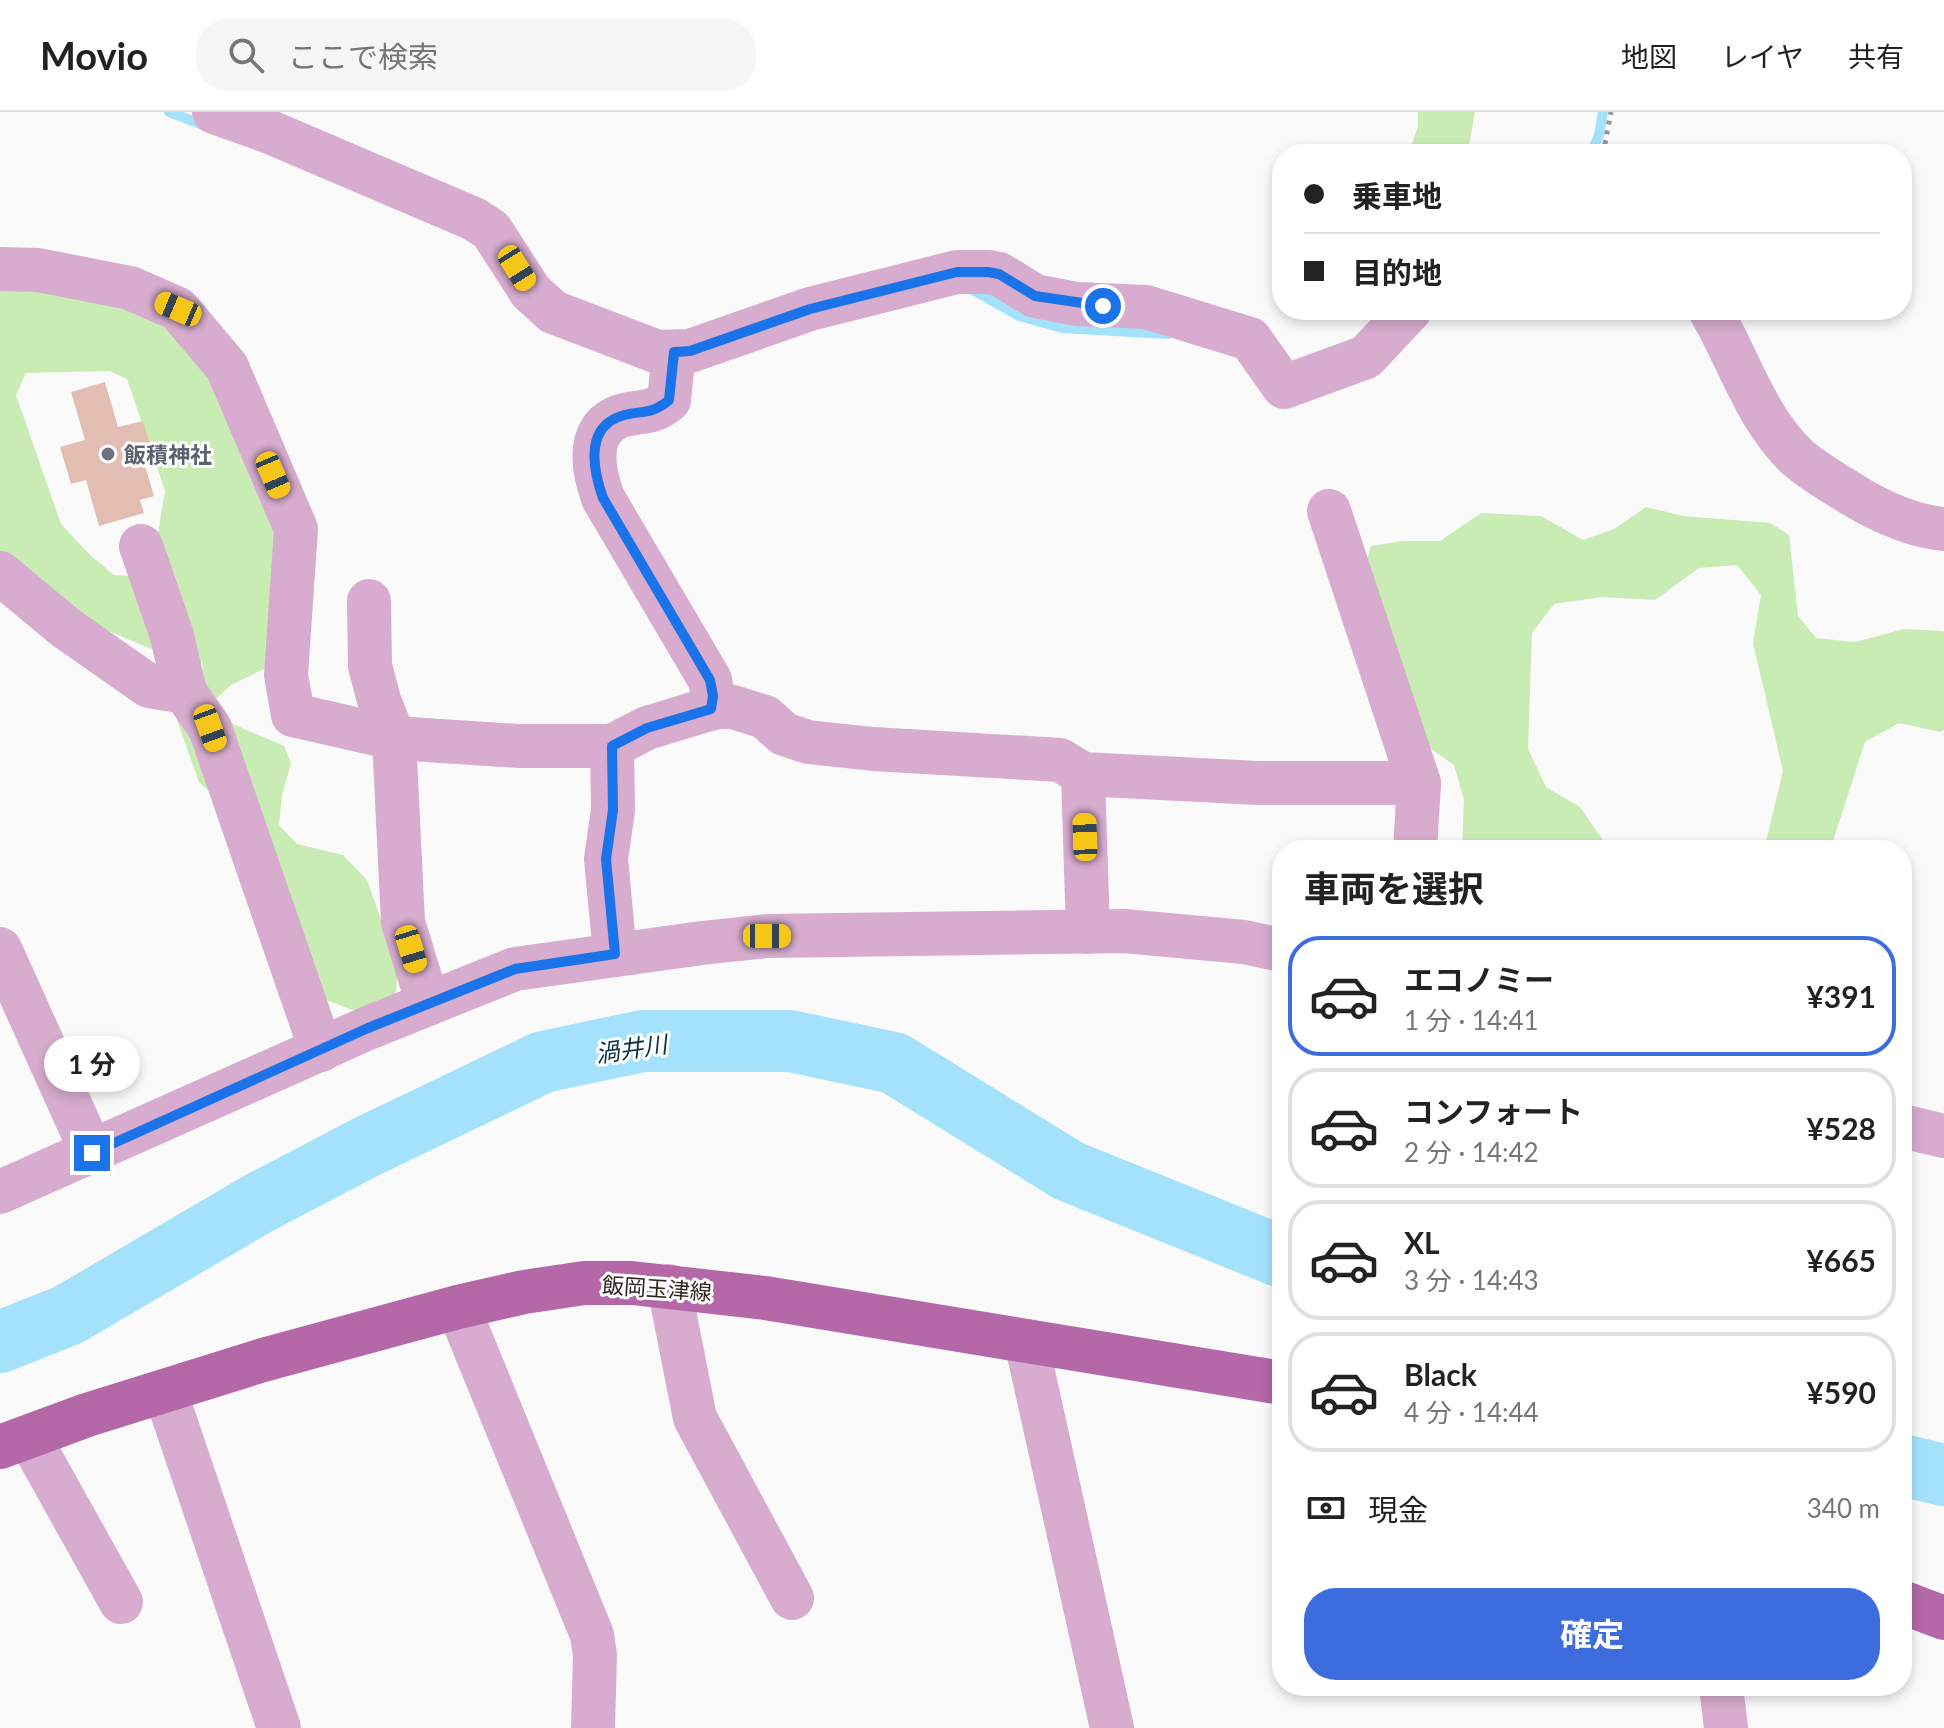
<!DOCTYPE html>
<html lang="ja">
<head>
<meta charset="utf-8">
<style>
	body { margin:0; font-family:Lato,"Noto Sans JP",sans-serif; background:#f6f6f6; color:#222; height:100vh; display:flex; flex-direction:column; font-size:30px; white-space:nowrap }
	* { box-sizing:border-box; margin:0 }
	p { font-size:26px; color:#767676 }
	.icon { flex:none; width:44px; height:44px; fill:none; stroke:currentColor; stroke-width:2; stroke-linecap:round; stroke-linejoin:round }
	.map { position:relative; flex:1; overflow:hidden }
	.side { position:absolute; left:1272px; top:728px; width:640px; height:856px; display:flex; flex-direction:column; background:#fff; border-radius:32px; box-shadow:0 4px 12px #0003 }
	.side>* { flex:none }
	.guide { position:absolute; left:1272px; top:32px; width:640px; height:176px; border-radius:32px; box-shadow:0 4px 12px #0003; display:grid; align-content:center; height:176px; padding:0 32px; background:#fff }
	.end { position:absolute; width:36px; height:36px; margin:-18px; border:10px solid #1a73e8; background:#fff; box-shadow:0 0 0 4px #fff }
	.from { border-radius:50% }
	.bubble { position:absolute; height:56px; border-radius:28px; background:#fff; box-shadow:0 4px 12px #0003; font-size:26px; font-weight:700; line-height:56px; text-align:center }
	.car { position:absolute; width:24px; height:48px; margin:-24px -12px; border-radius:10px; box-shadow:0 0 6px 2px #0007; background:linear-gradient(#f5c518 24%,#345 0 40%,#f5c518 0 76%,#345 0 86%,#f5c518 0) }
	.guide b { display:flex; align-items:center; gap:28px; height:76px; font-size:30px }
	.guide b+b { border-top:2px solid #e0e0e0 }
	.guide i { width:20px; height:20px; background:#222 }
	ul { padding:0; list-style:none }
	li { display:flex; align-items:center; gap:24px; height:120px; margin:0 16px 12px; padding:0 16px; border:4px solid #e0e0e0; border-radius:32px }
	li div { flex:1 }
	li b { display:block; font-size:30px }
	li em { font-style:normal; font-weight:700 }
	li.active { border-color:#3d6cdd }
	li>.icon { width:72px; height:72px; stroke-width:1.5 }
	h2 { padding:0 32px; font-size:36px; line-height:96px }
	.pay { display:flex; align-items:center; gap:20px; height:88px; padding:0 32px; font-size:30px }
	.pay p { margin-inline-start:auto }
	.action { display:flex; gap:16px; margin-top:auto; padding:16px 32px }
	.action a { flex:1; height:92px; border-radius:32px; background:#3d6cdd; color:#fff; font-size:32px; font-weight:700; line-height:92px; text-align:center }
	header { display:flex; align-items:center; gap:48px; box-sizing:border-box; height:112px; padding:0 40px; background:#fff; border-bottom:2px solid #e0e0e0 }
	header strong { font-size:38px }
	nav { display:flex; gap:44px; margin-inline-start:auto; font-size:28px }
	.search { width:560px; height:72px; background:#f6f6f6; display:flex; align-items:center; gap:20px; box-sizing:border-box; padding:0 28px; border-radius:32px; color:#767676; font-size:30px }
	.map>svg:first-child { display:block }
	.green { fill:#c9ecb5; fill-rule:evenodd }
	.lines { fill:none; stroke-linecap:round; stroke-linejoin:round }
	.stream { stroke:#a4e2fc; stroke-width:10 }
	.river { stroke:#a4e2fc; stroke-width:62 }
	.building { fill:#e1beb1 }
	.path { stroke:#999391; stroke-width:5; stroke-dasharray:4 6; stroke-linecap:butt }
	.minor { stroke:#d7acce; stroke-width:44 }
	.major { stroke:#b468a8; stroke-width:44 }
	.route { stroke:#1a73e8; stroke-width:10 }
	.worship-dot { fill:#6b7280; stroke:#fff; stroke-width:3 }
	.labels { text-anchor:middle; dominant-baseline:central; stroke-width:6; stroke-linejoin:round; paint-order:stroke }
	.worship-label { font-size:22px; font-weight:bold; fill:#5b616d; stroke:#fff; text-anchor:start }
	.street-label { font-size:22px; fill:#332621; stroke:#fff }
	.water-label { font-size:24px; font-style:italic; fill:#0d3340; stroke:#fff }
</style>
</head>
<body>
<header>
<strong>Movio</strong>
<div class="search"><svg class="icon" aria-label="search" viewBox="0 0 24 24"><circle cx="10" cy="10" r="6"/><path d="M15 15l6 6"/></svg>ここで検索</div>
<nav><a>地図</a><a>レイヤ</a><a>共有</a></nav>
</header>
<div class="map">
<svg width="1944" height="1616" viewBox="0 0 1944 1616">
	<rect width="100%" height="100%" fill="#fafafa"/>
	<g class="green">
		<polygon points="1418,0 1475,0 1470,29 1463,42 1408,42 1418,15"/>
		<path d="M0 171 37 172 167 208 211 264 281 419 273 532 264 557 231 573 215 588 226 609 284 634 291 651 282 684 279 713 297 732 343 743 367 768 398 855 396 880 386 893 357 900 324 887 228 698 199 670 172 594 204 567 202 550 149 536 77 506 0 442ZM109 259 127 267 165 379 158 421 132 464 114 463 89 442 61 412 16 283 26 261Z"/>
		<polygon points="1646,395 1683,404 1770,411 1789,423 1798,504 1816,526 1855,530 1904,517 1944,519 1944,618 1940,620 1899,611 1865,630 1830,738 1766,738 1765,734 1783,659 1753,531 1761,483 1737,453 1699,456 1655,488 1602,485 1554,492 1532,521 1528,637 1546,675 1580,695 1605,731 1603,738 1462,738 1464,688 1454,653 1428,635 1364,457 1371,434 1402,429 1440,429 1481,401 1541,404 1583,428 1614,417"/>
	</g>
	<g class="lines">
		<g class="stream">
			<polyline points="169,0 206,14"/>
			<polyline points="1591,42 1599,23 1603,0"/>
			<polyline points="969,176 1019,204 1062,216 1168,222"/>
		</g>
		<g class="river">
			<polyline points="0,1230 68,1203 259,1091 366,1035 543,950 643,929 790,929 894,951 1069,1059 1282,1145"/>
			<polyline points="1902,1353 1944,1363"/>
		</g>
	</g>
	<polygon class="building" points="105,270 118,315 143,309 155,349 144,351 154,384 140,388 144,401 99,414 86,368 71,372 60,335 85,328 71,280"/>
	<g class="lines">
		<polyline class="path" points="1603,42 1611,0"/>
		<g class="minor">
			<polyline points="214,0 270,20 474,107 491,118 531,180 553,200 658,240 690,239 810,197 957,160 988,160 999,162 1035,184 1077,192 1146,195 1250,227 1284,275 1366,245 1410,198"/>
			<polyline points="0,157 38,158 130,176 178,197 227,255 296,417 286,563 293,603 394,626 519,634 612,634 647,616 716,595 733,595 765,605 784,622 808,630 873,637 1060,648 1083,662 1258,671 1419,671"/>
			<path d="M1710 198C1739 247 1755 305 1797 345 1814 360 1834 371 1853 383 1881 400 1911 414 1944 417"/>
			<path d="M674 240 669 288C650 305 635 297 616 306 585 320 594 361 603 386L710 568 713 584 711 597"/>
			<polyline points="1329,399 1419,671 1415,738"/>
			<polyline points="141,434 172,524 185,580 210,616 321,938"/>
			<polyline points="0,461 66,516 149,574 185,580"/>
			<polyline points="369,489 370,554 379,588 394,626 403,810 428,892"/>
			<polyline points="612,634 613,698 606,747 615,842"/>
			<polyline points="1083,662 1088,820"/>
			<polyline points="0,837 92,1041"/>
			<polyline points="1902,1014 1944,1024"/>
			<polyline points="0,1080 368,916 515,857 702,831 767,824 1124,819 1244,830 1282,838"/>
			<polyline points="669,1174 695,1306 792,1486"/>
			<polyline points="458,1195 592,1523 595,1543 593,1616"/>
			<polyline points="1026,1229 1112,1616"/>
			<polyline points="165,1279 279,1616"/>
			<polyline points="29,1325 121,1490"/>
			<polyline points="1721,1574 1726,1616"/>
		</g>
		<g class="major">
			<polyline points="0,1335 87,1303 263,1248 458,1195 524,1180 584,1171 632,1171 765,1186 1282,1271"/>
			<polyline points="1902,1490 1944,1506"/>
		</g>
	</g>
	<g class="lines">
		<path class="route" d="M92 1041 368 916 515 857 615 842 606 747 613 698 612 634 647 616 711 597 713 584 710 568 603 386C594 361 585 320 616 306 635 297 650 305 669 288L674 240 690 239 810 197 957 160H988L999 162 1035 184 1103 194"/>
	</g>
	<circle class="worship-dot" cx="108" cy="342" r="8"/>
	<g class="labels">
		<g class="worship-label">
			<text x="124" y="342">飯積神社</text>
		</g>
		<g class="street-label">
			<text transform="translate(657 1176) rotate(4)">飯岡玉津線</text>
		</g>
		<g class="water-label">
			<text transform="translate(631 936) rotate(-8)">渦井川</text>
		</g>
	</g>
</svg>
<i class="end from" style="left:1103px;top:194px"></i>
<i class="end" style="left:92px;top:1041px"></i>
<div class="bubble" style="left:44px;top:924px;width:96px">1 分</div>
<i class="car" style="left:517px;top:156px;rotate:148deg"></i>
<i class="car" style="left:178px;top:197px;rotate:293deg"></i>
<i class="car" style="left:273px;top:363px;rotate:157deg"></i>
<i class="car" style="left:210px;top:616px;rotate:160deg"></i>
<i class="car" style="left:1085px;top:725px;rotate:358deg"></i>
<i class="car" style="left:767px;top:824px;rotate:90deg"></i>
<i class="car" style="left:411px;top:837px;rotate:163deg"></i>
<div class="guide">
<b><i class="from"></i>乗車地</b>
<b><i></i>目的地</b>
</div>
<section class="side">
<h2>車両を選択</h2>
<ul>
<li class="active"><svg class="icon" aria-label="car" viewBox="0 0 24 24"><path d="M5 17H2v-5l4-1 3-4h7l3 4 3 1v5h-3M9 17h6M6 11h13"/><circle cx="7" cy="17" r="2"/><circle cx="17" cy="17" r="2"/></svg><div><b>エコノミー</b><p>1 分 · 14:41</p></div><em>¥391</em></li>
<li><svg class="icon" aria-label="car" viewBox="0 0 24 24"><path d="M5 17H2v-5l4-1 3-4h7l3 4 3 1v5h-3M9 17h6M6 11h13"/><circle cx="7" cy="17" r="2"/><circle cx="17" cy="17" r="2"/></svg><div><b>コンフォート</b><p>2 分 · 14:42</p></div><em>¥528</em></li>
<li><svg class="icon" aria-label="car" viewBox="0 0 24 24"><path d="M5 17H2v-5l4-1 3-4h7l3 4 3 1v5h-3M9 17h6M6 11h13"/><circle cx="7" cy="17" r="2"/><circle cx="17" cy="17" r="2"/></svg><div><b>XL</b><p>3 分 · 14:43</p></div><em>¥665</em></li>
<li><svg class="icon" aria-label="car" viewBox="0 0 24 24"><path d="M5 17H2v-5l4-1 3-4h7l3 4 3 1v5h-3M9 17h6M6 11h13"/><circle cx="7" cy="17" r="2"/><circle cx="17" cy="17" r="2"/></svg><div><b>Black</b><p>4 分 · 14:44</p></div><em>¥590</em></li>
</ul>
<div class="pay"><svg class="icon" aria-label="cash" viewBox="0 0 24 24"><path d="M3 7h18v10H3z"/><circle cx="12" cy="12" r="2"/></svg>現金<p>340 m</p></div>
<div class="action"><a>確定</a></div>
</section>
</div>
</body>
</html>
